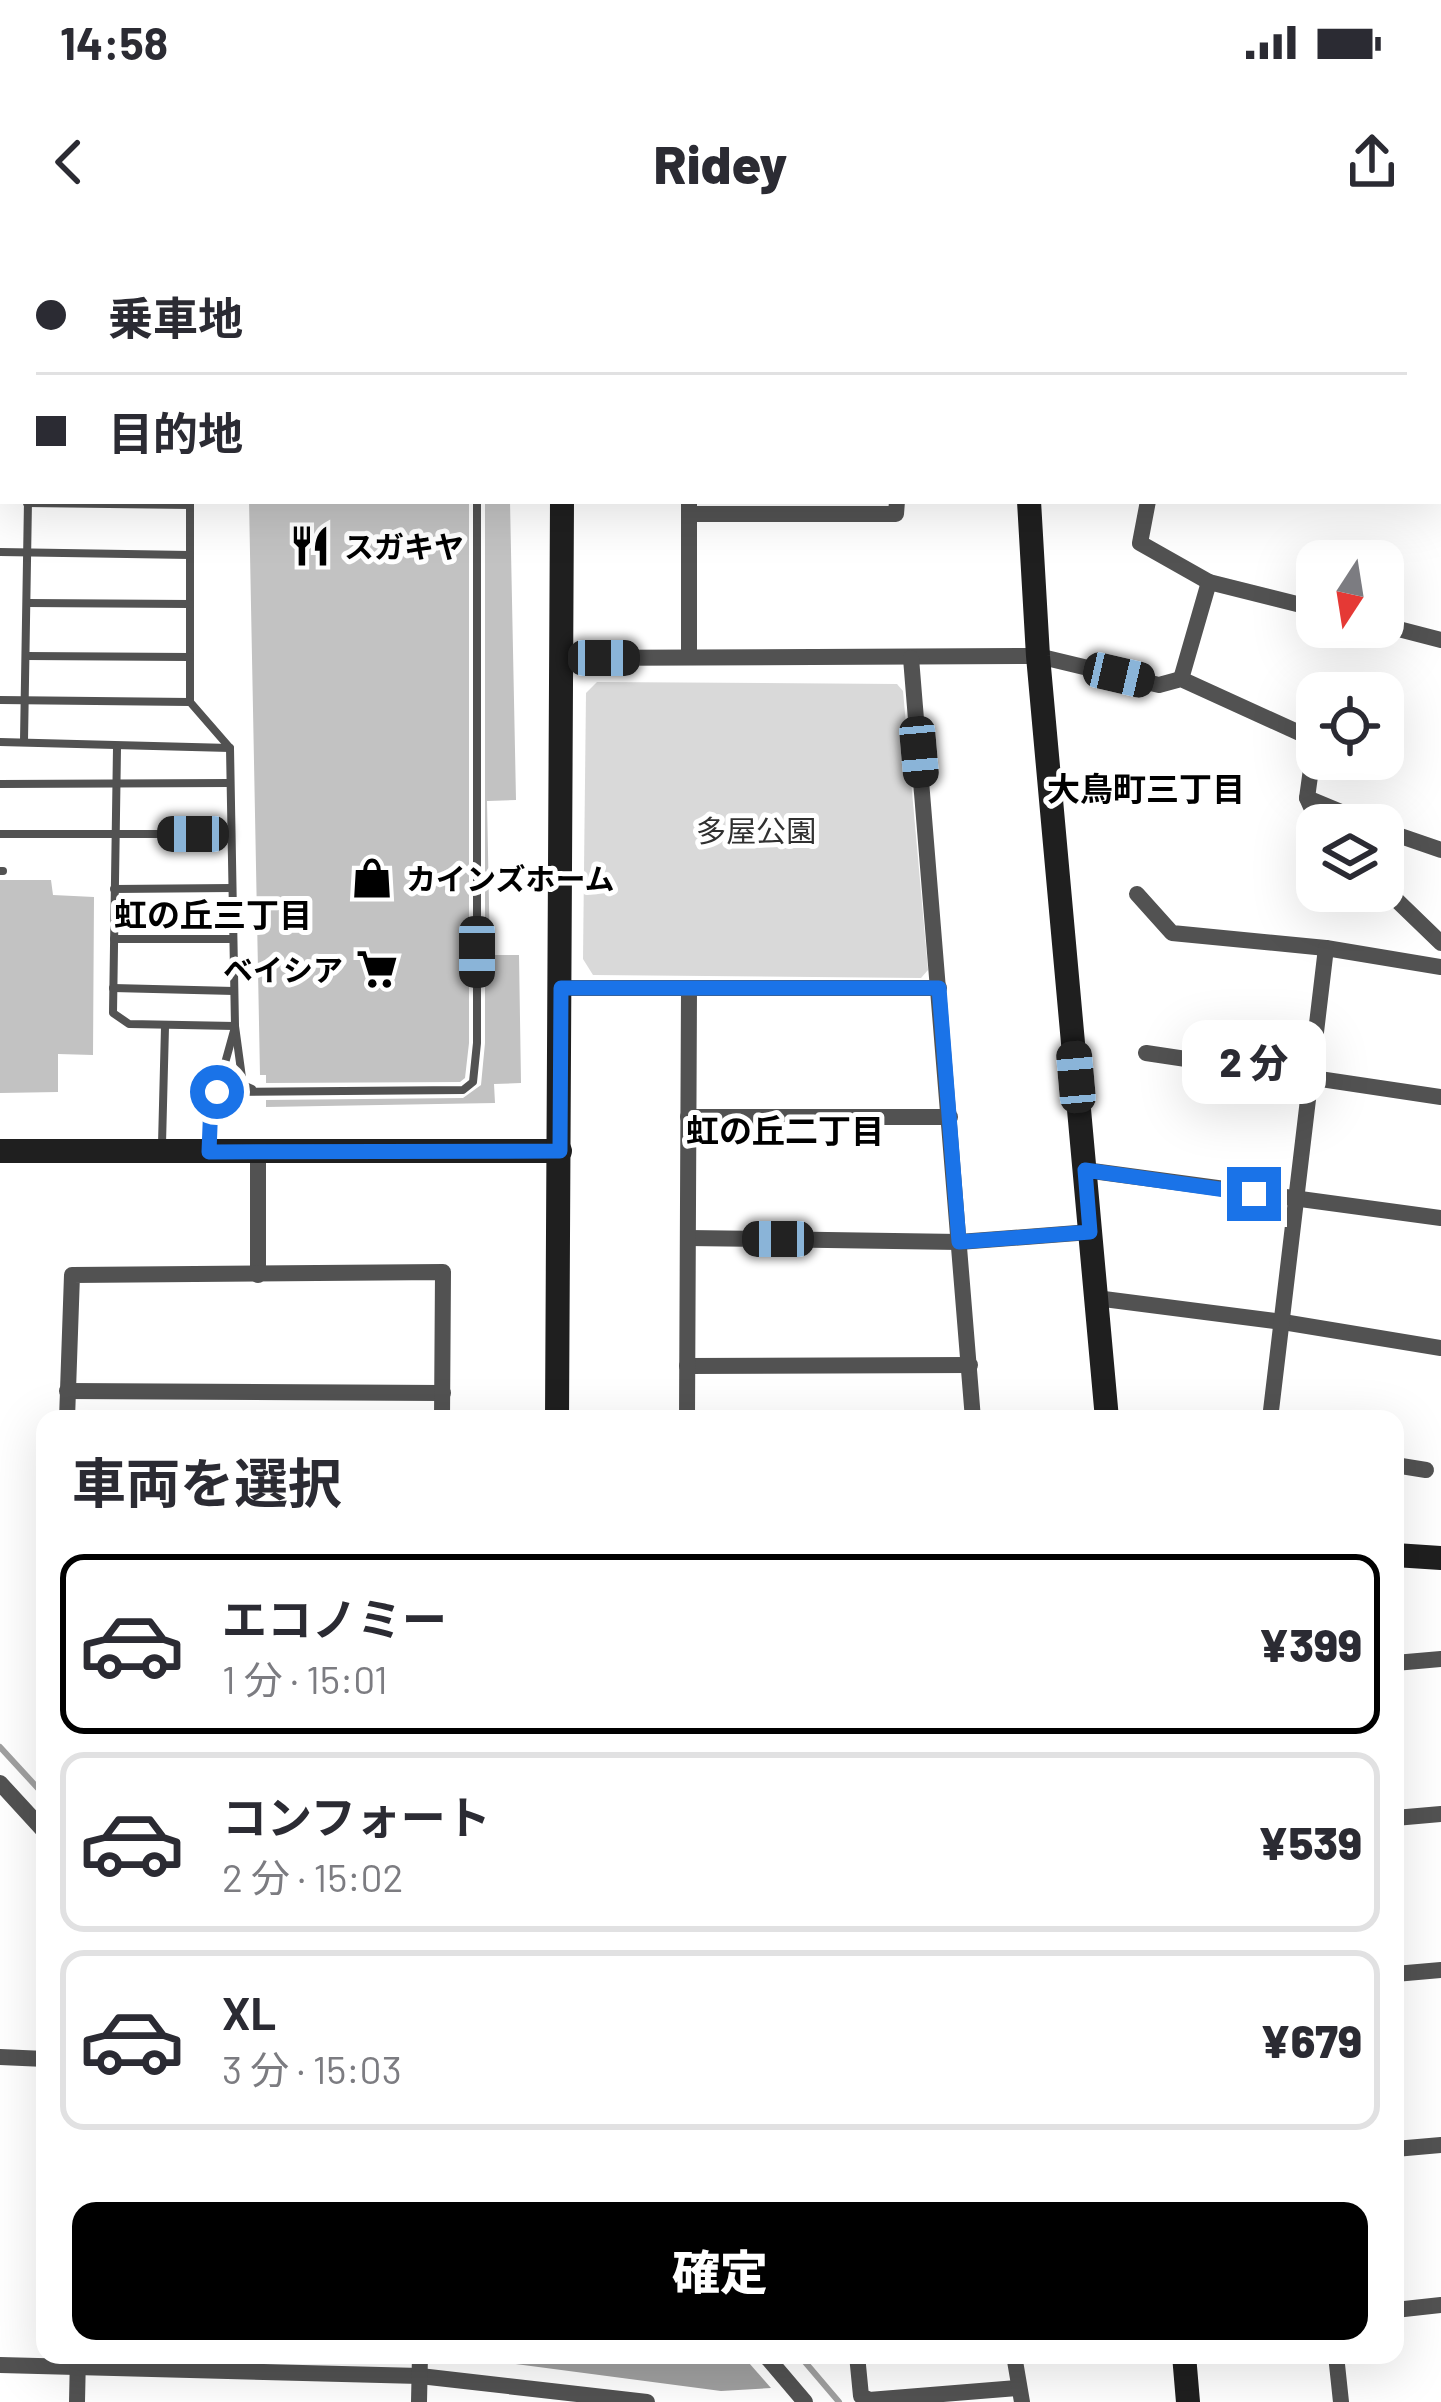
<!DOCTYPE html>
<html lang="ja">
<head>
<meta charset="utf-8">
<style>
	body { margin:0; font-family:Barlow,"Noto Sans JP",sans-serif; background:#f2f2f3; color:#2b2b33; height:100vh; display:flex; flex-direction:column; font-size:45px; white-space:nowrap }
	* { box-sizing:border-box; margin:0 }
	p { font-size:39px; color:#7c7c81 }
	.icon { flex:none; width:66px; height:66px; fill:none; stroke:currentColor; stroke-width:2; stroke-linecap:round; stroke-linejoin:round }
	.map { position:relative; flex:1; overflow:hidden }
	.sheet { position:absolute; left:36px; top:1170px; width:1368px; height:954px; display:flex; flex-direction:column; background:#fff; border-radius:24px; box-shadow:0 12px 48px #0002 }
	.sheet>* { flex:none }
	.top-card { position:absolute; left:0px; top:0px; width:1443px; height:264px; box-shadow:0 12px 48px #0002; display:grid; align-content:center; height:264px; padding:0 36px; background:#fff }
	.needle { width:78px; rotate:192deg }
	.buttons { position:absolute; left:1296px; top:300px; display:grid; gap:24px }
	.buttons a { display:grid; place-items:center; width:108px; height:108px; border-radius:24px; background:#fff; box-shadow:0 12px 48px #0002; font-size:60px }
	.end { position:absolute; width:54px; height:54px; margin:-27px; border:15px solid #1a73e8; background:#fff; box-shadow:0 0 0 6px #fff }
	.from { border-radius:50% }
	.bubble { position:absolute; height:84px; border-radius:24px; background:#fff; box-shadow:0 12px 48px #0002; font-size:39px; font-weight:800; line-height:84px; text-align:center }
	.car { position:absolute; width:36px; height:72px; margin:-36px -18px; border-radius:15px; box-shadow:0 0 9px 3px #0007; background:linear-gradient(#222 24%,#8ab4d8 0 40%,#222 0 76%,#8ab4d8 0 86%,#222 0) }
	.top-card b { display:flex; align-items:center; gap:42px; height:114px; font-size:45px }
	.top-card b+b { border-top:3px solid #e1e1e2 }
	.top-card i { width:30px; height:30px; background:#2b2b33 }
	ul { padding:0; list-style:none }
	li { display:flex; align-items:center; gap:36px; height:180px; margin:0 24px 18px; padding:0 12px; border:6px solid #e1e1e2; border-radius:24px }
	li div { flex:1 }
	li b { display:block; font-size:45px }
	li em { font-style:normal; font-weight:800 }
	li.on { border-color:#000 }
	li>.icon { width:108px; height:108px; stroke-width:1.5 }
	h2 { padding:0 36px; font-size:54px; line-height:144px }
	.primary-button { display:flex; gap:24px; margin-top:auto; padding:24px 36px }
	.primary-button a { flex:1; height:138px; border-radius:24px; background:#000; color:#fff; font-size:48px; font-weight:800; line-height:138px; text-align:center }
	.status { display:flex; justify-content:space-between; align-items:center; height:84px; padding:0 60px; background:#fff; direction:ltr }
	.status svg { height:33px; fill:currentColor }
	header { display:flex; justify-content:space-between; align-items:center; height:156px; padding:0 36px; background:#fff; font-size:54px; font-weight:800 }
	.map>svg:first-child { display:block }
	.green { fill:#d9d9d9 }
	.water { fill:#a0a0a0 }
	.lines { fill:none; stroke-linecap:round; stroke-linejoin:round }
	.stream { stroke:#a0a0a0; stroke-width:6 }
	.building { fill:#c2c2c2 }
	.lane { stroke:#525252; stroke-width:8 }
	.street { stroke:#525252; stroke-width:16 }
	.secondary { stroke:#1f1f1f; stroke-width:24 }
	.route { stroke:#1a73e8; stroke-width:15 }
	.labels { text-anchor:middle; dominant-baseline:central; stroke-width:10; stroke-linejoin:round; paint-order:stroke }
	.poi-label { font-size:30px; font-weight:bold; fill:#000; stroke:#fff; text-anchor:start }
	.park-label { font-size:30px; fill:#303030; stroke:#fff }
	.neighbourhood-label { font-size:33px; font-weight:bold; fill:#000; stroke:#fff }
</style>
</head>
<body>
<div class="status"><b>14:58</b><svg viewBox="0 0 49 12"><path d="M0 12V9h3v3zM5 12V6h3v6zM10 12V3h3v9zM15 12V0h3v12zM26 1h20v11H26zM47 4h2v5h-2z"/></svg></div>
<header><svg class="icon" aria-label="back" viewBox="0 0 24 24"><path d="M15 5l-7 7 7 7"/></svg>Ridey<svg class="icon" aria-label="share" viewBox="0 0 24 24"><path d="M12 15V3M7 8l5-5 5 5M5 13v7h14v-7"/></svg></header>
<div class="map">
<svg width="1441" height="2162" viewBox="0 0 1441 2162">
	<rect width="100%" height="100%" fill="#fff"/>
	<polygon class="green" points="597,442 897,444 903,451 928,730 921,738 593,735 583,719 586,453"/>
	<polygon class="water" points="447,2115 742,2115 771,2148 721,2151"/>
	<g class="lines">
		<g class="stream">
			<polyline points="0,1507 45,1556"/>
			<polyline points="799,2115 839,2162"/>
		</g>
	</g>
	<g class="building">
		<polygon points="249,261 469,261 469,803 465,838 460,842 266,843 266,835 260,835"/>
		<polygon points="485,261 510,261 516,560 487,561 490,715 519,715 521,843 494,844 495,863 266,867 266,860 463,858 481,845 485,803"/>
		<polygon points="0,640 51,640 53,655 94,657 93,815 58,814 58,852 0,853"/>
	</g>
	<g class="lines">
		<g class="lane">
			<polyline points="219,0 222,3"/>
			<polyline points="205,3 205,0"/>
			<polyline points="0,118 3,118"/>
			<polyline points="0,159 3,159"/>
			<polyline points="190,261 190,462 230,508 235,786 243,845 252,849"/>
			<polyline points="27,263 190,265"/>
			<polyline points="0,312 190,315"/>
			<polyline points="27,363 190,364"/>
			<polyline points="26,416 190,417"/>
			<polyline points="0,460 190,462"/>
			<polyline points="24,501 28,261"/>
			<polyline points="0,502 230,508"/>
			<polyline points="117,508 113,773 129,784 235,786"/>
			<polyline points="0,544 230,543"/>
			<polyline points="0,594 231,594"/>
			<polyline points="0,631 3,631"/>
			<polyline points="114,649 232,648"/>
			<polyline points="114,699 233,699"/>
			<polyline points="113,748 234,751"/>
			<polyline points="217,852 463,850 473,842 477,803 477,261"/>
			<polyline points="162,904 165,787"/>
			<polyline points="209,906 210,861 217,852 235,787"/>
		</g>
		<g class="street">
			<polyline points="564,3 564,0"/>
			<polyline points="808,3 808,0"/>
			<polyline points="924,3 925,0"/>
			<polyline points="1197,3 1197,0"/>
			<polyline points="1318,3 1318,0"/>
			<polyline points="1148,261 1140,303 1209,342"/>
			<polyline points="689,274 896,274 897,261"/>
			<polyline points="1383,385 1441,400"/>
			<polyline points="689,417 689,261"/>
			<polyline points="562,418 1038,416 1159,445 1181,439 1315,500 1307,558 1319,585"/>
			<polyline points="911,418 973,1179"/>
			<polyline points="1181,439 1209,342 1317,369"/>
			<polyline points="1307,558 1372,585"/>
			<polyline points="1383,590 1441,610"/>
			<polyline points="1383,647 1441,703"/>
			<polyline points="1137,654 1172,693 1326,708 1441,727"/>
			<polyline points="561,748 939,748"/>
			<polyline points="1146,813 1441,857"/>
			<polyline points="688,877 950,877"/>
			<polyline points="1085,930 1441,978"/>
			<polyline points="688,998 959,1002 1090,992"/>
			<polyline points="258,1035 258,912"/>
			<polyline points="1096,1058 1283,1082 1441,1108"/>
			<polyline points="687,1126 970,1125"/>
			<polyline points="67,1151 443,1153"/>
			<polyline points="67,1179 72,1035 443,1032 442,1179"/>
			<polyline points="687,1179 689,750"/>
			<polyline points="1270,1179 1326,708"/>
			<polyline points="1395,1225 1426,1230"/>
			<polyline points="1395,1423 1441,1419"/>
			<polyline points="0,1543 45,1592"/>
			<polyline points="1395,1578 1441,1574"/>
			<polyline points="1395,1734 1441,1730"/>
			<polyline points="0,1817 45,1819"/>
			<polyline points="1395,1909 1441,1905"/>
			<polyline points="1395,2070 1441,2065"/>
			<polyline points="765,2115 805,2162"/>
			<polyline points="857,2115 861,2156 869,2160 1017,2148"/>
			<polyline points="1014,2115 1022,2162"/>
			<polyline points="1336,2115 1341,2162"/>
			<polyline points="0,2125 420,2136 647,2162"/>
			<polyline points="77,2162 78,2115"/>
			<polyline points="419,2162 420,2115"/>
		</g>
		<g class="secondary">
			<polyline points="1060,3 1061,0"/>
			<polyline points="1029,261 1038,416 1107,1179"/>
			<polyline points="0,911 560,911"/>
			<polyline points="557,1179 562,261"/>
			<polyline points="1395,1315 1441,1318"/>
			<polyline points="1184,2115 1188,2162"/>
		</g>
	</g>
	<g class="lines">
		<polyline class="route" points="217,852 211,861 209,912 560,911 561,748 939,748 959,1002 1090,992 1085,930 1254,954"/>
	</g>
	<defs>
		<g id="restaurant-bare" transform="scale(3.24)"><path d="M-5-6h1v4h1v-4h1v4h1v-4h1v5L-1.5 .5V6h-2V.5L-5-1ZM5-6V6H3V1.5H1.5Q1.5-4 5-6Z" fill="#000" stroke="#fff" stroke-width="2.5" paint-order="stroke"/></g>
		<g id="shop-bare" transform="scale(3.24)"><path d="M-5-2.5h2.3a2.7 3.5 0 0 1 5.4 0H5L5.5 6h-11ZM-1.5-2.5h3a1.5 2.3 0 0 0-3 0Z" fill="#000" stroke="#fff" stroke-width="2.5" paint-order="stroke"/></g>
		<g id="supermarket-bare" transform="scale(3.24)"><path d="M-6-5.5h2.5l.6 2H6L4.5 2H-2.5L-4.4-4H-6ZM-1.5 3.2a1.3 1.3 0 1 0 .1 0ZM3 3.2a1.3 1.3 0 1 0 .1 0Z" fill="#000" stroke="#fff" stroke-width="2.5" paint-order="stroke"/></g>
	</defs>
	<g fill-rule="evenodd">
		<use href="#restaurant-bare" x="310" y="306"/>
		<use href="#shop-bare" x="372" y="638"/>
		<use href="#supermarket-bare" x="377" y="729"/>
	</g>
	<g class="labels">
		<g class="poi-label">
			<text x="344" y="306">スガキヤ</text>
			<text x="406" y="638">カインズホーム</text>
			<text x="343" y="729" text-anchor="end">ベイシア</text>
		</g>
		<g class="park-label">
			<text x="756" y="590">多屋公園</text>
		</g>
		<g class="neighbourhood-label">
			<text x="1146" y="548">大鳥町三丁目</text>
			<text x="213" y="674">虹の丘三丁目</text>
			<text x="785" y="890">虹の丘二丁目</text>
		</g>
	</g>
</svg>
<div class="buttons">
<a><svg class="needle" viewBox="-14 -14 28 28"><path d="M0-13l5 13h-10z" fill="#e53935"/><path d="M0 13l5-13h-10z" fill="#7c7c81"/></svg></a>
<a><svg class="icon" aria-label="locate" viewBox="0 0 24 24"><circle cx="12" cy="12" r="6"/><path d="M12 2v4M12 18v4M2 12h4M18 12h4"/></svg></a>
<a><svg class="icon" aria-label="layers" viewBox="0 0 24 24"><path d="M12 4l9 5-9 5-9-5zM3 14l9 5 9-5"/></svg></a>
</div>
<i class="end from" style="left:217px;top:852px"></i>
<i class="end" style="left:1254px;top:954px"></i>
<div class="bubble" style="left:1182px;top:780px;width:144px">2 分</div>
<i class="car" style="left:604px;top:418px;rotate:90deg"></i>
<i class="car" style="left:1119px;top:435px;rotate:103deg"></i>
<i class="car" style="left:919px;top:512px;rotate:175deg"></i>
<i class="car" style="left:193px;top:594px;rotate:270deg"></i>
<i class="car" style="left:477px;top:712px;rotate:180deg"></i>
<i class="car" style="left:1076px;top:837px;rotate:355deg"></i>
<i class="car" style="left:778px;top:999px;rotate:270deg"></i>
<div class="top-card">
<b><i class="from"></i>乗車地</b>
<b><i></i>目的地</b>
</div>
<section class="sheet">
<h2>車両を選択</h2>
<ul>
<li class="on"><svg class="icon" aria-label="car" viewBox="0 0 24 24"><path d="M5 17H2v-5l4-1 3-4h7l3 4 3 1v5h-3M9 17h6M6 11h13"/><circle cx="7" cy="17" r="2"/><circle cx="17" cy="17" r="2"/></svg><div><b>エコノミー</b><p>1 分 · 15:01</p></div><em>¥399</em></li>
<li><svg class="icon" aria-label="car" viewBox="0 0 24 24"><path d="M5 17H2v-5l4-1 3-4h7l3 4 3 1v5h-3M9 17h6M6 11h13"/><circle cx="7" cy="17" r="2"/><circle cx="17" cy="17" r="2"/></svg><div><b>コンフォート</b><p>2 分 · 15:02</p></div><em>¥539</em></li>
<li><svg class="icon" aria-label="car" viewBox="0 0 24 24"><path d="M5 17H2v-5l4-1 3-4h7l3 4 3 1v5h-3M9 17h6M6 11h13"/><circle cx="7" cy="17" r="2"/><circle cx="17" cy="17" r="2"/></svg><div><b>XL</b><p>3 分 · 15:03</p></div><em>¥679</em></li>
</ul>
<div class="primary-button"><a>確定</a></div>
</section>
</div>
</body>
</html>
